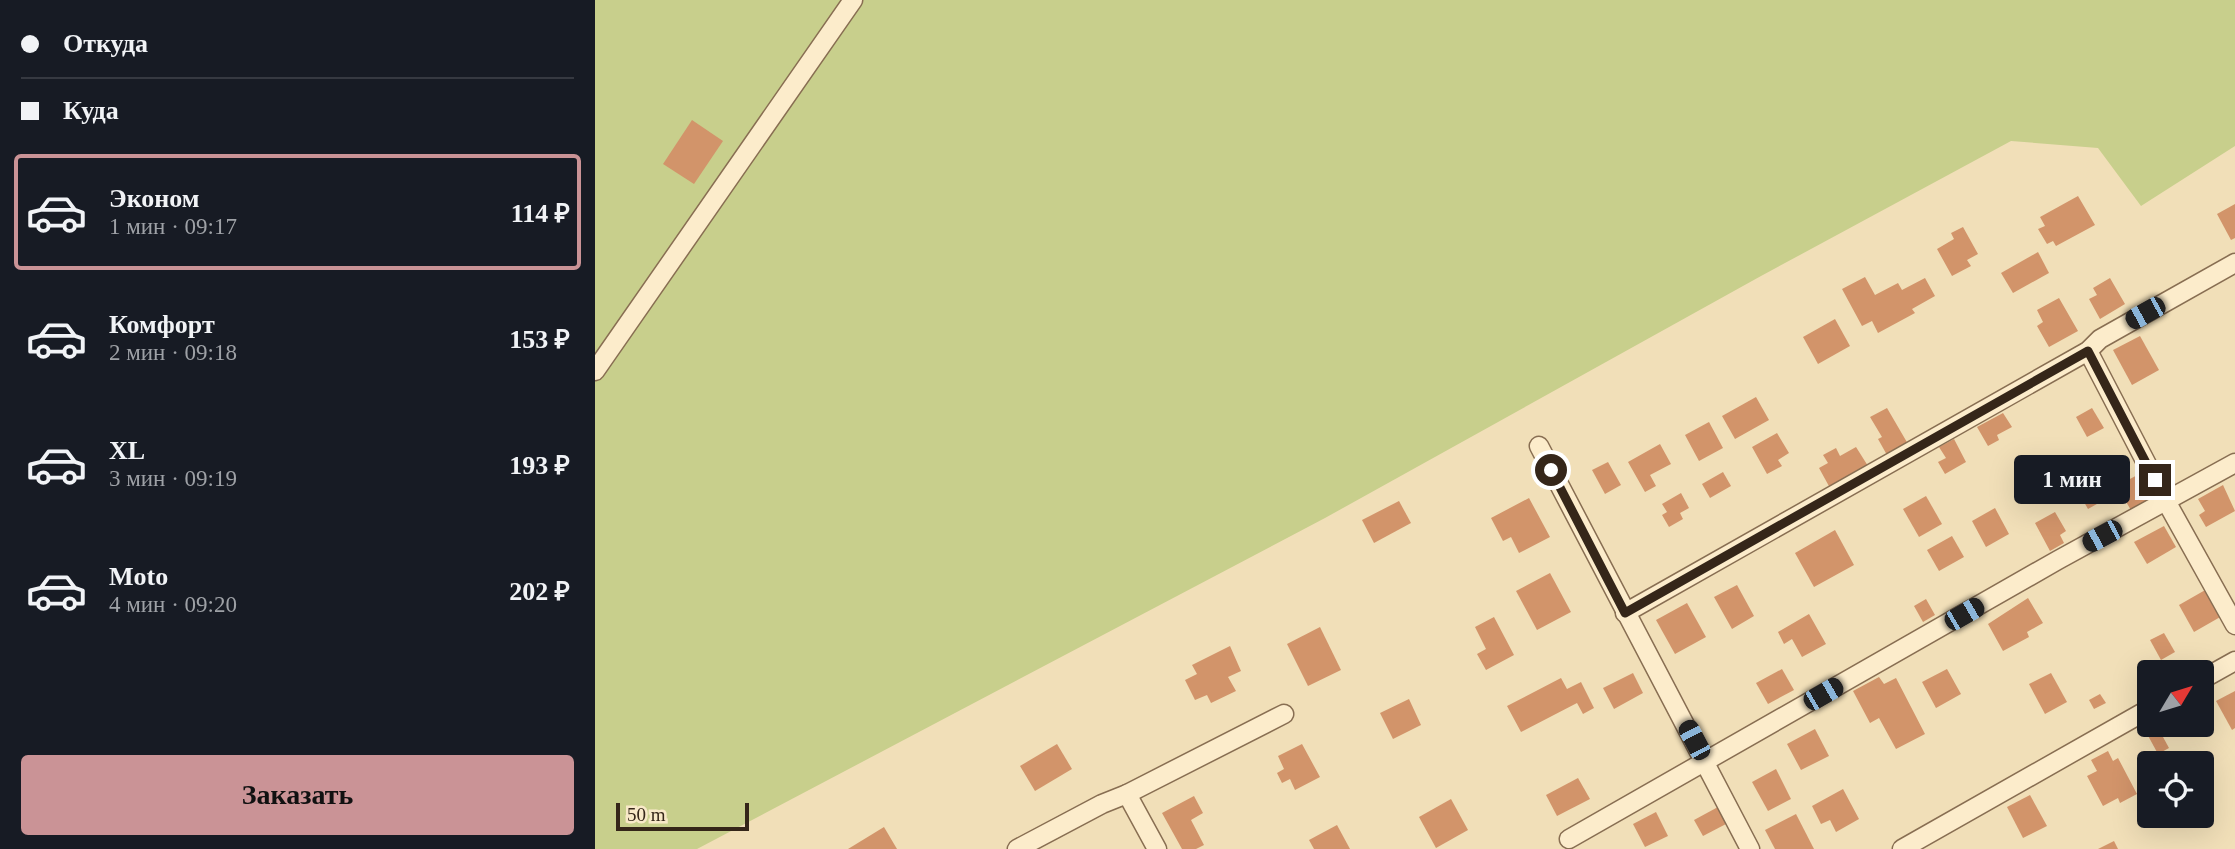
<!DOCTYPE html>
<html lang="ru">
<head>
<meta charset="utf-8">
<style>
	body { margin:0; font-family:"Times New Roman",serif; background:#20242c; color:#f1f3f6; height:100vh; display:flex; flex-direction:column; font-size:26px; white-space:nowrap }
	* { box-sizing:border-box; margin:0 }
	p { font-size:23px; color:#9ea1a6 }
	.icon { flex:none; width:38px; height:38px; fill:none; stroke:currentColor; stroke-width:2; stroke-linecap:round; stroke-linejoin:round }
	.map { position:relative; flex:1; overflow:hidden }
	.side { display:flex; flex-direction:column; background:#171b24; width:595px }
	.side>* { flex:none }
	.banner { display:grid; align-content:center; height:154px; padding:0 21px; background:#171b24 }
	.needle { width:46px; rotate:52deg }
	.tools { position:absolute; left:1542px; top:660px; display:grid; gap:14px }
	.tools a { display:grid; place-items:center; width:77px; height:77px; border-radius:7px; background:#171b24; box-shadow:0 7px 28px #0002; font-size:35px }
	.scale { position:absolute; left:21px; bottom:18px; width:133px; box-sizing:border-box; padding-left:7px; border:4px solid #352619; border-top:0; font-size:19px; line-height:24px; white-space:nowrap; color:#352619; -webkit-text-stroke:5px #f8e9c8; paint-order:stroke }
	.end { position:absolute; width:32px; height:32px; margin:-16px; border:9px solid #352619; background:#fff; box-shadow:0 0 0 4px #fff }
	.from { border-radius:50% }
	.bubble { position:absolute; height:49px; border-radius:7px; background:#171b24; box-shadow:0 7px 28px #0002; font-size:23px; font-weight:600; line-height:49px; text-align:center }
	.car { position:absolute; width:21px; height:42px; margin:-21px -10px; border-radius:9px; box-shadow:0 0 5px 2px #0007; background:linear-gradient(#222 24%,#8ab4d8 0 40%,#222 0 76%,#8ab4d8 0 86%,#222 0) }
	.banner b { display:flex; align-items:center; gap:24px; height:66px; font-size:26px }
	.banner b+b { border-top:2px solid #363941 }
	.banner i { width:18px; height:18px; background:#f1f3f6 }
	ul { padding:0; list-style:none }
	li { display:flex; align-items:center; gap:21px; height:116px; margin:0 14px 10px; padding:0 7px; border:4px solid transparent; border-radius:7px }
	li div { flex:1 }
	li b { display:block; font-size:26px }
	li em { font-style:normal; font-weight:600 }
	li.selected { border-color:#ca9396 }
	li>.icon { width:63px; height:63px; stroke-width:1.5 }
	.primary-button { display:flex; gap:14px; margin-top:auto; padding:14px 21px }
	.primary-button a { flex:1; height:80px; border-radius:7px; background:#ca9396; color:#111; font-size:28px; font-weight:600; line-height:80px; text-align:center }
	main { display:flex; flex:1; min-height:0 }
	.map>svg:first-child { display:block }
	.green { fill:#c8cf8c }
	.building { fill:#d2946a }
	.lines { fill:none; stroke-linecap:round; stroke-linejoin:round }
	.minor-casing { stroke:#886e52; stroke-width:21 }
	.minor { stroke:#fceccb; stroke-width:18 }
	.route { stroke:#352619; stroke-width:9 }
</style>
</head>
<body>
<main>
<section class="side">
<div class="banner">
<b><i class="from"></i>Откуда</b>
<b><i></i>Куда</b>
</div>
<ul>
<li class="selected"><svg class="icon" aria-label="car" viewBox="0 0 24 24"><path d="M5 17H2v-5l4-1 3-4h7l3 4 3 1v5h-3M9 17h6M6 11h13"/><circle cx="7" cy="17" r="2"/><circle cx="17" cy="17" r="2"/></svg><div><b>Эконом</b><p>1 мин · 09:17</p></div><em>114 ₽</em></li>
<li><svg class="icon" aria-label="car" viewBox="0 0 24 24"><path d="M5 17H2v-5l4-1 3-4h7l3 4 3 1v5h-3M9 17h6M6 11h13"/><circle cx="7" cy="17" r="2"/><circle cx="17" cy="17" r="2"/></svg><div><b>Комфорт</b><p>2 мин · 09:18</p></div><em>153 ₽</em></li>
<li><svg class="icon" aria-label="car" viewBox="0 0 24 24"><path d="M5 17H2v-5l4-1 3-4h7l3 4 3 1v5h-3M9 17h6M6 11h13"/><circle cx="7" cy="17" r="2"/><circle cx="17" cy="17" r="2"/></svg><div><b>XL</b><p>3 мин · 09:19</p></div><em>193 ₽</em></li>
<li><svg class="icon" aria-label="car" viewBox="0 0 24 24"><path d="M5 17H2v-5l4-1 3-4h7l3 4 3 1v5h-3M9 17h6M6 11h13"/><circle cx="7" cy="17" r="2"/><circle cx="17" cy="17" r="2"/></svg><div><b>Moto</b><p>4 мин · 09:20</p></div><em>202 ₽</em></li>
</ul>
<div class="primary-button"><a>Заказать</a></div>
</section>
<div class="map">
<svg width="1640" height="849" viewBox="0 0 1640 849">
	<rect width="100%" height="100%" fill="#f1dfb8"/>
	<polygon class="green" points="0,0 1640,0 1640,146 1546,206 1503,148 1416,141 1166,276 730,518 102,849 0,849"/>
	<g class="building">
		<polygon points="97,120 128,141 99,184 68,164"/>
		<polygon points="1483,196 1500,225 1461,246 1458,241 1452,244 1443,229 1450,226 1445,217"/>
		<polygon points="1640,204 1640,238 1636,240 1622,214"/>
		<polygon points="1368,227 1383,254 1372,260 1376,266 1357,276 1342,249 1359,239 1356,233"/>
		<polygon points="1443,252 1454,273 1418,293 1406,273"/>
		<polygon points="1270,277 1280,295 1303,283 1307,290 1330,278 1340,296 1317,309 1320,313 1283,333 1277,321 1267,326 1247,289"/>
		<polygon points="1515,278 1530,304 1505,319 1494,299 1502,295 1498,288"/>
		<polygon points="1464,298 1483,331 1454,347 1442,326 1448,322 1442,310"/>
		<polygon points="1240,319 1255,346 1223,364 1208,337"/>
		<polygon points="1545,336 1564,370 1537,385 1518,350"/>
		<polygon points="1161,397 1174,420 1140,439 1127,416"/>
		<polygon points="1292,408 1313,444 1292,455 1283,439 1287,437 1275,417"/>
		<polygon points="1497,408 1509,428 1492,437 1481,417"/>
		<polygon points="1408,413 1417,427 1402,435 1404,440 1393,446 1382,427"/>
		<polygon points="1114,422 1128,448 1104,461 1090,435"/>
		<polygon points="1182,433 1194,453 1183,460 1187,466 1172,474 1157,447"/>
		<polygon points="1359,439 1371,462 1350,474 1343,462 1351,458 1344,447"/>
		<polygon points="1065,444 1076,464 1055,475 1061,486 1050,492 1033,462"/>
		<polygon points="1261,447 1273,466 1235,488 1224,468 1233,463 1228,455 1241,448 1245,456"/>
		<polygon points="1013,462 1026,485 1010,494 997,470"/>
		<polygon points="1489,464 1509,500 1493,509 1485,495 1471,504 1458,481"/>
		<polygon points="1128,472 1136,486 1115,498 1107,484"/>
		<polygon points="1546,473 1558,494 1551,498 1553,503 1537,512 1522,486"/>
		<polygon points="1628,485 1640,511 1611,527 1604,515 1610,511 1603,499"/>
		<polygon points="1086,493 1094,508 1085,513 1088,519 1074,527 1067,515 1072,512 1067,504"/>
		<polygon points="1331,496 1347,524 1324,537 1308,509"/>
		<polygon points="934,498 955,537 924,553 916,537 908,541 896,518"/>
		<polygon points="804,501 816,523 779,543 767,520"/>
		<polygon points="1400,508 1414,534 1391,547 1377,521"/>
		<polygon points="1460,512 1471,531 1465,535 1469,543 1455,551 1440,523"/>
		<polygon points="1569,526 1581,547 1552,564 1539,542"/>
		<polygon points="1240,530 1259,565 1219,587 1200,553"/>
		<polygon points="1357,536 1369,557 1344,571 1332,550"/>
		<polygon points="955,573 976,612 942,630 921,591"/>
		<polygon points="1142,585 1159,616 1137,629 1119,597"/>
		<polygon points="1612,589 1627,616 1599,632 1584,605"/>
		<polygon points="1433,598 1448,623 1432,632 1434,637 1408,651 1393,624"/>
		<polygon points="1331,599 1340,615 1328,622 1319,606"/>
		<polygon points="1092,603 1111,637 1080,654 1061,620"/>
		<polygon points="1214,614 1231,644 1207,657 1197,639 1189,644 1183,632"/>
		<polygon points="899,617 919,655 891,670 882,654 891,649 880,627"/>
		<polygon points="725,627 746,670 713,686 692,644"/>
		<polygon points="1569,633 1580,652 1566,660 1555,640"/>
		<polygon points="635,646 646,671 633,677 641,691 616,703 612,695 600,700 590,680 602,674 597,665"/>
		<polygon points="1187,669 1199,690 1173,704 1161,683"/>
		<polygon points="1352,669 1366,694 1341,708 1327,682"/>
		<polygon points="1038,673 1048,693 1019,709 1008,688"/>
		<polygon points="1456,673 1472,702 1450,714 1434,684"/>
		<polygon points="1284,677 1289,684 1301,678 1330,734 1301,749 1284,718 1275,723 1258,691"/>
		<polygon points="966,678 972,689 986,682 999,708 988,714 982,703 926,732 912,706"/>
		<polygon points="1640,691 1640,728 1637,730 1621,701"/>
		<polygon points="1505,694 1511,703 1499,709 1494,700"/>
		<polygon points="814,699 826,725 798,739 785,713"/>
		<polygon points="1562,726 1574,748 1563,754 1551,732"/>
		<polygon points="1220,729 1234,756 1206,770 1192,744"/>
		<polygon points="462,744 477,769 440,791 425,766"/>
		<polygon points="707,744 725,777 700,790 695,779 687,783 682,773 689,769 683,756"/>
		<polygon points="1513,751 1518,761 1523,758 1542,794 1525,803 1523,798 1508,806 1492,776 1502,771 1496,760"/>
		<polygon points="1181,769 1196,799 1173,811 1157,782"/>
		<polygon points="983,778 995,799 962,816 951,795"/>
		<polygon points="1248,789 1264,819 1241,832 1235,820 1226,824 1217,806"/>
		<polygon points="1435,795 1452,826 1428,838 1412,807"/>
		<polygon points="599,796 608,813 596,820 609,845 601,849 587,849 567,813"/>
		<polygon points="856,799 873,830 841,848 824,817"/>
		<polygon points="1123,807 1131,824 1108,836 1099,820"/>
		<polygon points="1061,812 1073,836 1050,847 1038,824"/>
		<polygon points="1201,814 1219,849 1180,849 1170,830"/>
		<polygon points="1573,816 1596,816 1578,825"/>
		<polygon points="742,825 755,849 719,849 714,840"/>
		<polygon points="289,827 302,849 253,849"/>
		<polygon points="1519,841 1523,849 1503,849"/>
	</g>
	<g class="lines">
		<g class="minor-casing">
			<g id="minor">
				<polyline points="1493,351 1571,501 1640,625"/>
				<polyline points="0,371 258,0"/>
				<polyline points="944,446 1155,849"/>
				<polyline points="1030,613 1493,351 1505,339 1640,263"/>
				<polyline points="1606,680 1640,661"/>
				<polyline points="532,794 689,714"/>
				<polyline points="974,839 1463,560 1640,463"/>
				<polyline points="422,849 507,804 532,794 562,849"/>
				<polyline points="1307,849 1554,709"/>
			</g>
		</g>
		<use href="#minor" class="minor"/>
	</g>
	<g class="lines">
		<polyline class="route" points="956,470 1030,613 1493,351 1560,480"/>
	</g>
</svg>
<div class="tools">
<a><svg class="needle" viewBox="-14 -14 28 28"><path d="M0-13l5 13h-10z" fill="#e53935"/><path d="M0 13l5-13h-10z" fill="#9ea1a6"/></svg></a>
<a><svg class="icon" aria-label="locate" viewBox="0 0 24 24"><circle cx="12" cy="12" r="6"/><path d="M12 2v4M12 18v4M2 12h4M18 12h4"/></svg></a>
</div>
<div class="scale">50 m</div>
<i class="end from" style="left:956px;top:470px"></i>
<i class="end" style="left:1560px;top:480px"></i>
<div class="bubble" style="left:1419px;top:455px;width:116px">1 мин</div>
<i class="car" style="left:1550px;top:313px;rotate:241deg"></i>
<i class="car" style="left:1507px;top:536px;rotate:242deg"></i>
<i class="car" style="left:1369px;top:614px;rotate:60deg"></i>
<i class="car" style="left:1228px;top:694px;rotate:60deg"></i>
<i class="car" style="left:1099px;top:740px;rotate:332deg"></i>
</div>
</main>
</body>
</html>
